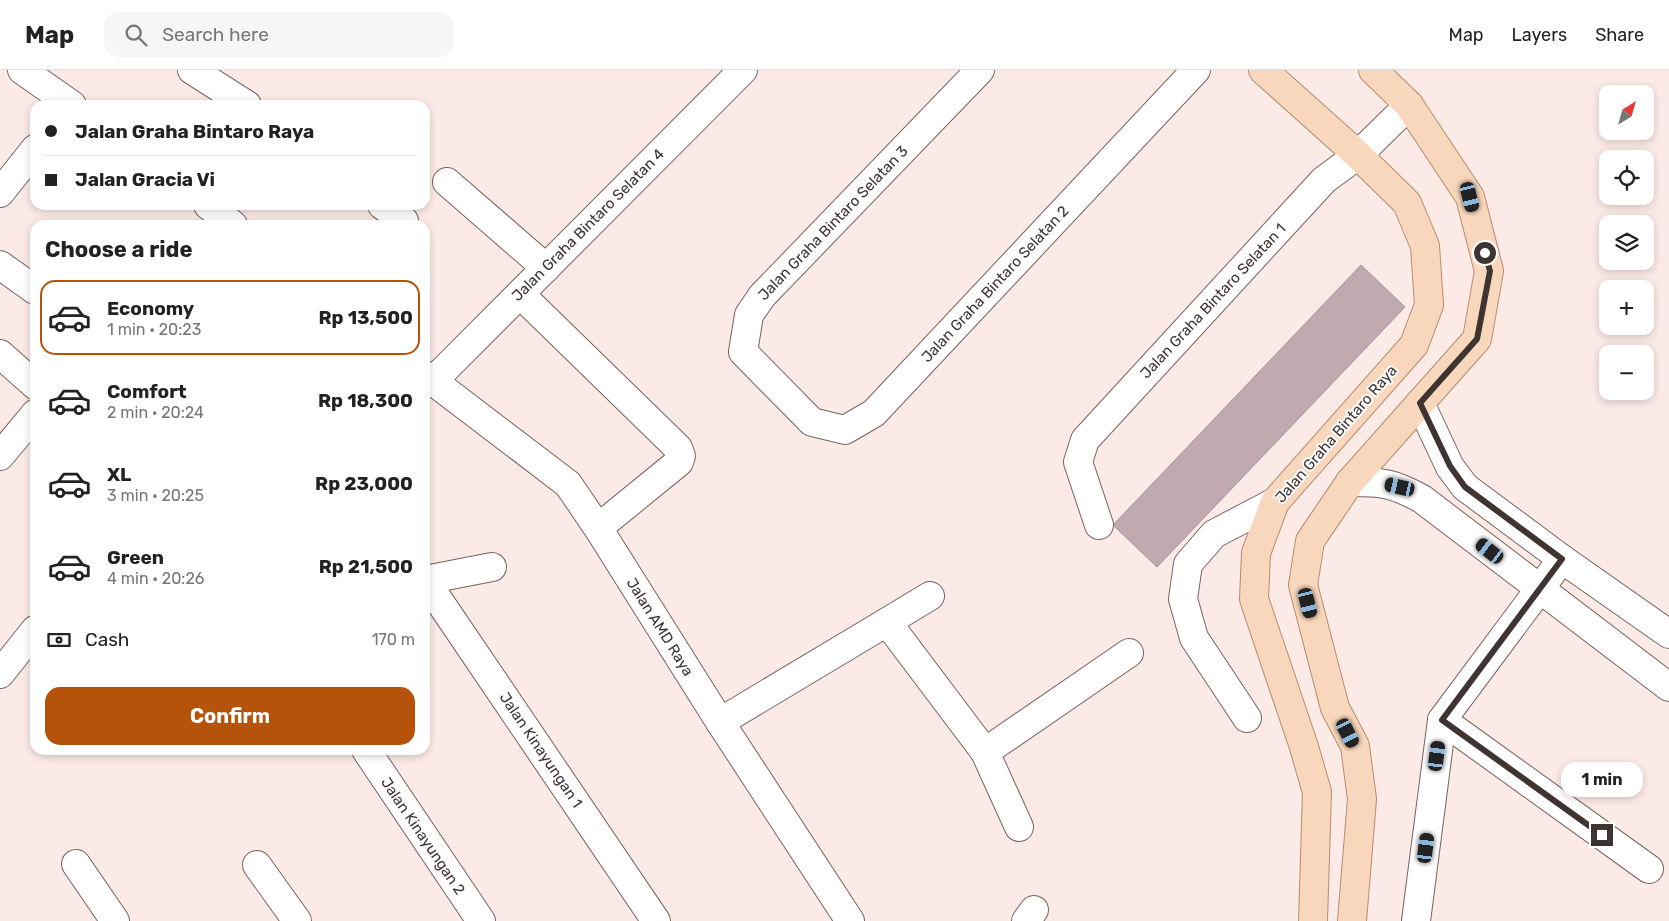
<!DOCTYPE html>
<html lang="en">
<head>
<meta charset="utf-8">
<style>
	body { margin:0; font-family:Rubik,sans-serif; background:#f6f6f6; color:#222; height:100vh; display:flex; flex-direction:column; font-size:19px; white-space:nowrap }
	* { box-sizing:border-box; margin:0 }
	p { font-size:16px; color:#767676 }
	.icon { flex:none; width:28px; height:28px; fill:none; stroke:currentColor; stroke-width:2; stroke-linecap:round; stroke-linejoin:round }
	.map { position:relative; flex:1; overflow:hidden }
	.side { position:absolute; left:30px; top:150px; width:400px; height:535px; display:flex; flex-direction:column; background:#fff; border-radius:15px; box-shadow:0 2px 8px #0003 }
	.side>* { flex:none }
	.banner { position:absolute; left:30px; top:30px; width:400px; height:110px; border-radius:15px; box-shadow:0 2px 8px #0003; display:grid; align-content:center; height:110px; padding:0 15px; background:#fff }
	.needle { width:32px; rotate:37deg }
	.tools { position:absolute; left:1599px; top:15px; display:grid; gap:10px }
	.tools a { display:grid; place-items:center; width:55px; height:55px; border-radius:10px; background:#fff; box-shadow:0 2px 8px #0003; font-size:25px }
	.end { position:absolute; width:22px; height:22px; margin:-11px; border:6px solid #3e3533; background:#fff; box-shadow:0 0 0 2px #fff }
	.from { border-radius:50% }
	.bubble { position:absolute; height:35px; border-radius:15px; background:#fff; box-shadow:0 2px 8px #0003; font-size:16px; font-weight:700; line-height:35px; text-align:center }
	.car { position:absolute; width:15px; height:30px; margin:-15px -8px; border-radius:6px; box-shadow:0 0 4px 1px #0007; background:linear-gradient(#222 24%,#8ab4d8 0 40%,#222 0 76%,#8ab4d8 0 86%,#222 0) }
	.banner b { display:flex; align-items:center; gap:18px; height:48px; font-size:19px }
	.banner b+b { border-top:1px solid #e0e0e0 }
	.banner i { width:12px; height:12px; background:#222 }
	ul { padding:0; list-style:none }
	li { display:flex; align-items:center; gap:15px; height:75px; margin:0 10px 8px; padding:0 5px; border:2px solid transparent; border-radius:15px }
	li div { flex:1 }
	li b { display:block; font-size:19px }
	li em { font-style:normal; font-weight:700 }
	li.selected { border-color:#b45309 }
	li>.icon { width:45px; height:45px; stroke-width:1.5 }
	h2 { padding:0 15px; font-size:22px; line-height:60px }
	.pay { display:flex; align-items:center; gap:12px; height:55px; padding:0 15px; font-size:19px }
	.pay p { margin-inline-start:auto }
	.button { display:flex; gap:10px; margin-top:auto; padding:10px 15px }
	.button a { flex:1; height:58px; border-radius:15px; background:#b45309; color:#fff; font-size:20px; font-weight:700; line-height:58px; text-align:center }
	header { display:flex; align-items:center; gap:30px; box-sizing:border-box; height:70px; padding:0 25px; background:#fff; border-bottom:1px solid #e0e0e0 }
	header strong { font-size:24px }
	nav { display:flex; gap:28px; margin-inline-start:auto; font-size:18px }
	.search { width:350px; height:45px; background:#f6f6f6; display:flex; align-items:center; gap:12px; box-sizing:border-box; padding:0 18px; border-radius:15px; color:#767676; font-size:19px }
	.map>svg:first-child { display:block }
	.building { fill:#c0aaaf; stroke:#a89397 }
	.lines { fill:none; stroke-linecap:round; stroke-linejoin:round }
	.minor-casing { stroke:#77635f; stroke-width:30 }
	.major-casing { stroke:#b58d6f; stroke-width:30 }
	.minor { stroke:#fff; stroke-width:28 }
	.major { stroke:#f9d7bc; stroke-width:28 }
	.route { stroke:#3e3533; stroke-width:6 }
	.labels { text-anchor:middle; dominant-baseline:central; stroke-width:4; stroke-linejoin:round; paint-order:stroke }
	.street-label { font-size:15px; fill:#3e3533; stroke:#fcfcfc }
</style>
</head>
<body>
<header>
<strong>Map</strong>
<div class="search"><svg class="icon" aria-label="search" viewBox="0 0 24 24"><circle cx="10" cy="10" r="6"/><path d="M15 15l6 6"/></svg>Search here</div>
<nav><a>Map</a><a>Layers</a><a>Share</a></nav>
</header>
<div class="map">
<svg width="1669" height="851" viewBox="0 0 1669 851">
	<rect width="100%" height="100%" fill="#fceae6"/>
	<polygon class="building" points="1361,195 1405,237 1157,497 1113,455"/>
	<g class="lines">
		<g class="minor-casing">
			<g id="minor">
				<polyline points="22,0 72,35"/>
				<polyline points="192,0 247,35"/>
				<polyline points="980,0 762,226 749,245 743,282 812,352 845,360 874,343 1196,0"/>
				<polyline points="447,112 546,198"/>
				<polyline points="0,123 35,79"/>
				<polyline points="208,135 233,155"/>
				<polyline points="382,135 404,151"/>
				<polyline points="0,195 35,220"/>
				<polyline points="520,224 678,378 681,386 679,392 598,458"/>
				<polyline points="0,284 35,315"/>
				<polyline points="425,305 568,414 598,458 720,652 850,851"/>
				<polyline points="433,311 743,0"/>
				<polyline points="1420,333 1450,397 1465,417 1562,489 1669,564"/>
				<polyline points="0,386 35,344"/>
				<path d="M1350 412C1383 412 1393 413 1422 429L1669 617"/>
				<polyline points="1099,455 1078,392 1085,370 1324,110 1358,85 1409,35"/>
				<polyline points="425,510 656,851"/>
				<polyline points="425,510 492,497"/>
				<polyline points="887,552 930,526"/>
				<polyline points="0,604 35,560"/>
				<polyline points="1247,648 1194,568 1183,529 1188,494 1214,464 1275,432"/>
				<polyline points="1442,650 1649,799"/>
				<polyline points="720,652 887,552 985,682"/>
				<polyline points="366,680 481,851"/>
				<polyline points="1019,757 985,682 1129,583"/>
				<polyline points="76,794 115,851"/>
				<polyline points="257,795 297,851"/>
				<polyline points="1026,851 1034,840"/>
				<polyline points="1416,851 1442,650 1562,489"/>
			</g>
		</g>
		<g class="major-casing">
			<g id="major">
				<polyline points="1263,0 1358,85 1407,133 1425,176 1429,235 1414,275 1275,432 1256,483 1254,529 1304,677 1317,722 1313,851"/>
				<polyline points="1352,851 1362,729 1355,676 1335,638 1303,515 1310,471 1350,412 1477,269 1489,201 1470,127 1409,35 1373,0"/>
			</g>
		</g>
		<use href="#minor" class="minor"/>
		<use href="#major" class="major"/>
	</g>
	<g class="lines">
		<polyline class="route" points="1485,183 1490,201 1477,269 1420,333 1450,396 1465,417 1562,489 1442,650 1602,765"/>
	</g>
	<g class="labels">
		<g class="street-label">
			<text transform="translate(833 153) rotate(-46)">Jalan Graha Bintaro Selatan 3</text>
			<text transform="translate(588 155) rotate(-45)">Jalan Graha Bintaro Selatan 4</text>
			<text transform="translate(995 214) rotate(-47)">Jalan Graha Bintaro Selatan 2</text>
			<text transform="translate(1213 231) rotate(-47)">Jalan Graha Bintaro Selatan 1</text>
			<text transform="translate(1336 364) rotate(-49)">Jalan Graha Bintaro Raya</text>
			<text transform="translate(660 557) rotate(58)">Jalan AMD Raya</text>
			<text transform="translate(541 680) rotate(56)">Jalan Kinayungan 1</text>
			<text transform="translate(423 766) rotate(56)">Jalan Kinayungan 2</text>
		</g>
	</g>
</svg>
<div class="tools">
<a><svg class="needle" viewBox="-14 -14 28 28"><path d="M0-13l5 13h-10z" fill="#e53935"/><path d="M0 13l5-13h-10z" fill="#767676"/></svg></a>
<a><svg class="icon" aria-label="locate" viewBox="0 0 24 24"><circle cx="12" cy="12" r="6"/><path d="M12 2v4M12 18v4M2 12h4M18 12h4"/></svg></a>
<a><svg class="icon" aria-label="layers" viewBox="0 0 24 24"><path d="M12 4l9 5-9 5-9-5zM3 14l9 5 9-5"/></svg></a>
<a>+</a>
<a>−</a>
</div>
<i class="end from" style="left:1485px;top:183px"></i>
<i class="end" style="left:1602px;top:765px"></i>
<div class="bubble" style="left:1561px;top:692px;width:82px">1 min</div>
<i class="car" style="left:1470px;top:127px;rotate:166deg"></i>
<i class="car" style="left:1400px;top:417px;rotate:283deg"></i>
<i class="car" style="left:1490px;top:481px;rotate:308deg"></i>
<i class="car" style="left:1308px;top:533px;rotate:166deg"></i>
<i class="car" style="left:1348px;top:663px;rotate:153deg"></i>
<i class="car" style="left:1437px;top:686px;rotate:7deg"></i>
<i class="car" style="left:1426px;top:778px;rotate:7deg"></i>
<div class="banner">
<b><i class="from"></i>Jalan Graha Bintaro Raya</b>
<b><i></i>Jalan Gracia Vi</b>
</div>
<section class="side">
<h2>Choose a ride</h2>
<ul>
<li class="selected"><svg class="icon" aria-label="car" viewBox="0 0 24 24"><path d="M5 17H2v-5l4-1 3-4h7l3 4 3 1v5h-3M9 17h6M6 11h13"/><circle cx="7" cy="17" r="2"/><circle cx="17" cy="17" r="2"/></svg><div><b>Economy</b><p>1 min · 20:23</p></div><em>Rp 13,500</em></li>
<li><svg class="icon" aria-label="car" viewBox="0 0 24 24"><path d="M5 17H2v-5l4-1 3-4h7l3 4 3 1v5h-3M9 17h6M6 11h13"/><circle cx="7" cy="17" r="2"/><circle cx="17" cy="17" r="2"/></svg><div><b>Comfort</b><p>2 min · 20:24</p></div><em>Rp 18,300</em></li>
<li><svg class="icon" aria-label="car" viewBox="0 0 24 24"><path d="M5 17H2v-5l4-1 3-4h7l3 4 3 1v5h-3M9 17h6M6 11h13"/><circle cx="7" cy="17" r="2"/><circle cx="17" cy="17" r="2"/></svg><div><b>XL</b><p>3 min · 20:25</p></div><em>Rp 23,000</em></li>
<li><svg class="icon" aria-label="car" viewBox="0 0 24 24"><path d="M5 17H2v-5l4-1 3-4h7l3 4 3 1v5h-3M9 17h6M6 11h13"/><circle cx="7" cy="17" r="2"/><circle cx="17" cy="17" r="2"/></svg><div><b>Green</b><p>4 min · 20:26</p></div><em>Rp 21,500</em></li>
</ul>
<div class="pay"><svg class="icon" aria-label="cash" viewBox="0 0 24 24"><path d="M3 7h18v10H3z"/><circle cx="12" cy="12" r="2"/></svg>Cash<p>170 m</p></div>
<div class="button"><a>Confirm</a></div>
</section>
</div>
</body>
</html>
